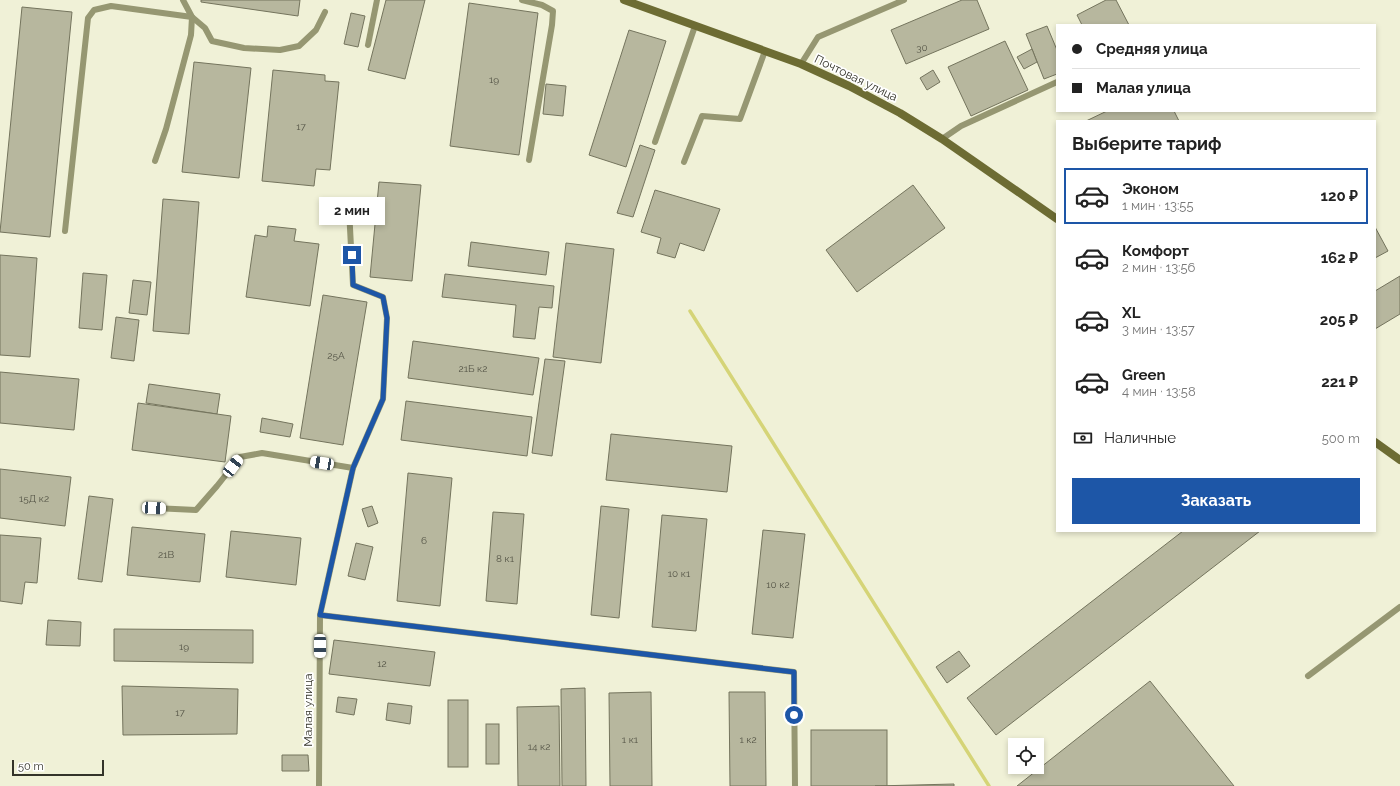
<!DOCTYPE html>
<html lang="ru">
<head>
<meta charset="utf-8">
<style>
	body { margin:0; font-family:Raleway,sans-serif; background:#f2f2f2; color:#222; height:100vh; display:flex; flex-direction:column; font-size:15px; white-space:nowrap }
	* { box-sizing:border-box; margin:0 }
	p { font-size:13px; color:#767676 }
	.icon { flex:none; width:22px; height:22px; fill:none; stroke:currentColor; stroke-width:2; stroke-linecap:round; stroke-linejoin:round }
	.map { position:relative; flex:1; overflow:hidden }
	.details { position:absolute; left:1056px; top:120px; width:320px; height:412px; display:flex; flex-direction:column; background:#fff; border-radius:0px; box-shadow:0 2px 6px #0003 }
	.details>* { flex:none }
	.hud { position:absolute; left:1056px; top:24px; width:320px; height:88px; border-radius:0px; box-shadow:0 2px 6px #0003; display:grid; align-content:center; height:88px; padding:0 16px; background:#fff }
	.buttons { position:absolute; left:1008px; top:738px; display:grid; gap:8px }
	.buttons a { display:grid; place-items:center; width:36px; height:36px; border-radius:0px; background:#fff; box-shadow:0 2px 6px #0003; font-size:20px }
	.scale { position:absolute; left:12px; bottom:10px; width:92px; box-sizing:border-box; padding-left:4px; border:2px solid #34342a; border-top:0; font-size:11px; line-height:14px; white-space:nowrap; color:#34342a; -webkit-text-stroke:3px #fff; paint-order:stroke }
	.end { position:absolute; width:18px; height:18px; margin:-9px; border:5px solid #1d56a7; background:#fff; box-shadow:0 0 0 2px #fff }
	.from { border-radius:50% }
	.bubble { position:absolute; height:28px; border-radius:0px; background:#fff; box-shadow:0 2px 6px #0003; font-size:13px; font-weight:700; line-height:28px; text-align:center }
	.car { position:absolute; width:12px; height:24px; margin:-12px -6px; border-radius:5px; box-shadow:0 0 3px 1px #0007; background:linear-gradient(#fff 24%,#345 0 40%,#fff 0 76%,#345 0 86%,#fff 0) }
	.hud b { display:flex; align-items:center; gap:14px; height:38px; font-size:15px }
	.hud b+b { border-top:1px solid #e0e0e0 }
	.hud i { width:10px; height:10px; background:#222 }
	ul { padding:0; list-style:none }
	li { display:flex; align-items:center; gap:12px; height:56px; margin:0 8px 6px; padding:0 8px; border:2px solid transparent; border-radius:0px }
	li div { flex:1 }
	li b { display:block; font-size:15px }
	li em { font-style:normal; font-weight:700 }
	li.on { border-color:#1d56a7 }
	li>.icon { width:36px; height:36px; stroke-width:1.5 }
	h2 { padding:0 16px; font-size:18px; line-height:48px }
	.pay { display:flex; align-items:center; gap:10px; height:44px; padding:0 16px; font-size:15px }
	.pay p { margin-inline-start:auto }
	.button { display:flex; gap:8px; margin-top:auto; padding:8px 16px }
	.button a { flex:1; height:46px; border-radius:0px; background:#1d56a7; color:#fff; font-size:16px; font-weight:700; line-height:46px; text-align:center }
	.map>svg:first-child { display:block }
	.lines { fill:none; stroke-linecap:round; stroke-linejoin:round }
	.stream { stroke:#d5d477; stroke-width:3.5 }
	.building { fill:#b7b79e; stroke:#74745d }
	.lane { stroke:#969772; stroke-width:6 }
	.secondary { stroke:#6d6c33; stroke-width:8 }
	.route { stroke:#1d56a7; stroke-width:5 }
	.labels { text-anchor:middle; dominant-baseline:central; stroke-width:3.5; stroke-linejoin:round; paint-order:stroke }
	.number-label { font-size:10px; fill:#555547 }
	.street-label { font-size:12px; fill:#34342a; stroke:#fff }
</style>
</head>
<body>
<div class="map">
<svg width="1400" height="786" viewBox="0 0 1400 786">
	<rect width="100%" height="100%" fill="#f0f1d7"/>
	<g class="lines">
		<polyline class="stream" points="690,311 989,786"/>
	</g>
	<g class="building">
		<polygon points="201,0 300,0 298,16 201,2"/>
		<polygon points="386,0 425,0 405,79 368,70"/>
		<polygon points="962,0 977,0 989,29 906,64 891,30"/>
		<polygon points="1106,0 1116,0 1129,25 1082,25 1077,15"/>
		<polygon points="469,3 538,13 519,155 450,146"/>
		<polygon points="22,7 72,12 50,237 0,232"/>
		<polygon points="351,13 365,16 358,47 344,44"/>
		<polygon points="1047,26 1057,50 1057,74 1044,79 1026,34"/>
		<polygon points="629,30 666,41 626,167 589,155"/>
		<polygon points="1005,41 1028,90 971,116 948,67"/>
		<polygon points="1032,49 1037,62 1024,69 1017,57"/>
		<polygon points="194,62 251,68 239,178 182,172"/>
		<polygon points="273,70 325,75 325,81 339,82 330,170 316,169 314,186 262,181"/>
		<polygon points="933,70 940,82 927,90 920,78"/>
		<polygon points="546,84 566,86 563,116 543,114"/>
		<polygon points="1107,111 1174,111 1179,121 1086,121"/>
		<polygon points="640,145 655,150 633,217 617,213"/>
		<polygon points="379,182 421,185 412,281 370,277"/>
		<polygon points="913,185 945,228 857,292 826,250"/>
		<polygon points="655,190 720,209 704,251 680,243 675,258 657,253 661,238 641,232"/>
		<polygon points="163,199 199,202 189,334 153,331"/>
		<polygon points="268,226 296,229 294,241 319,244 310,306 246,297 255,235 267,237"/>
		<polygon points="1375,227 1388,251 1375,258"/>
		<polygon points="471,242 549,252 546,275 468,266"/>
		<polygon points="566,243 614,249 601,363 553,357"/>
		<polygon points="0,255 37,258 30,357 0,355"/>
		<polygon points="83,273 107,275 102,330 79,328"/>
		<polygon points="445,274 554,286 552,308 539,307 535,339 513,337 516,305 442,297"/>
		<polygon points="1400,276 1400,314 1375,329 1375,291"/>
		<polygon points="133,280 151,282 147,315 129,313"/>
		<polygon points="323,295 367,302 343,445 300,438"/>
		<polygon points="116,317 139,320 134,361 111,358"/>
		<polygon points="413,341 539,358 533,395 408,378"/>
		<polygon points="545,359 565,361 552,456 532,453"/>
		<polygon points="0,372 79,379 74,430 0,423"/>
		<polygon points="149,384 220,394 217,414 146,403"/>
		<polygon points="406,401 532,417 527,456 401,440"/>
		<polygon points="138,403 231,416 225,462 132,450"/>
		<polygon points="262,418 293,424 290,437 260,432"/>
		<polygon points="611,434 732,446 727,492 606,480"/>
		<polygon points="0,469 71,477 65,526 0,518"/>
		<polygon points="408,473 452,478 440,606 397,601"/>
		<polygon points="89,496 113,499 102,582 78,579"/>
		<polygon points="372,506 378,523 368,527 362,509"/>
		<polygon points="601,506 629,509 619,618 591,615"/>
		<polygon points="493,512 524,514 517,604 486,601"/>
		<polygon points="662,515 707,519 696,631 652,627"/>
		<polygon points="132,527 205,534 200,582 127,575"/>
		<polygon points="763,530 805,534 793,638 752,634"/>
		<polygon points="231,531 301,538 296,585 226,577"/>
		<polygon points="1183,531 1260,531 996,735 967,698"/>
		<polygon points="0,535 41,538 37,583 25,582 22,604 0,601"/>
		<polygon points="356,543 373,547 365,580 348,576"/>
		<polygon points="48,620 81,622 80,646 46,645"/>
		<polygon points="114,629 253,630 253,663 114,661"/>
		<polygon points="334,640 435,652 430,686 329,674"/>
		<polygon points="959,651 970,666 947,683 936,667"/>
		<polygon points="1150,681 1234,786 1017,786"/>
		<polygon points="122,686 238,689 237,734 123,735"/>
		<polygon points="585,688 586,786 562,786 561,689"/>
		<polygon points="651,692 652,786 610,786 609,693"/>
		<polygon points="729,692 765,692 766,786 730,786"/>
		<polygon points="338,697 357,699 354,715 336,712"/>
		<rect x="448" y="700" width="20" height="67"/>
		<polygon points="388,703 412,706 410,724 386,720"/>
		<polygon points="559,706 560,786 518,786 517,707"/>
		<rect x="486" y="724" width="13" height="40"/>
		<rect x="811" y="730" width="76" height="56"/>
		<polygon points="282,755 308,755 309,771 282,771"/>
		<polygon points="954,784 954,786 875,786"/>
	</g>
	<g class="lines">
		<g class="lane">
			<polyline points="522,0 542,5 553,11 552,25 529,160"/>
			<polyline points="368,45 377,0"/>
			<polyline points="801,64 818,37 904,0"/>
			<polyline points="942,139 961,126 1057,82"/>
			<polyline points="655,142 695,26"/>
			<polyline points="155,161 166,129 191,35 192,17 183,0"/>
			<polyline points="684,162 702,116 740,119 765,51"/>
			<polyline points="65,231 88,18 94,10 111,6 192,17 205,28 212,41 244,48 280,50 299,46 316,30 325,12"/>
			<polyline points="154,508 196,510 217,486 240,457 262,453 353,468"/>
			<polyline points="320,615 794,672 795,786"/>
			<polyline points="1308,676 1400,607"/>
			<polyline points="319,786 320,615 353,468 383,399 387,318 383,297 353,285 349,209"/>
		</g>
		<g class="secondary">
			<polyline points="624,0 801,64 849,86 900,113 942,139 1057,219"/>
			<polyline points="1375,442 1400,460"/>
		</g>
	</g>
	<g class="lines">
		<polyline class="route" points="352,255 353,285 383,297 387,318 383,399 353,468 320,615 794,672 794,715"/>
	</g>
	<g class="labels">
		<g class="number-label">
			<text x="922" y="47">30</text>
			<text x="494" y="79">19</text>
			<text x="301" y="126">17</text>
			<text x="336" y="355">25А</text>
			<text x="473" y="368">21Б к2</text>
			<text x="34" y="498">15Д к2</text>
			<text x="424" y="540">6</text>
			<text x="166" y="554">21В</text>
			<text x="505" y="558">8 к1</text>
			<text x="679" y="573">10 к1</text>
			<text x="778" y="584">10 к2</text>
			<text x="184" y="646">19</text>
			<text x="382" y="663">12</text>
			<text x="180" y="712">17</text>
			<text x="630" y="739">1 к1</text>
			<text x="748" y="739">1 к2</text>
			<text x="539" y="746">14 к2</text>
		</g>
		<g class="street-label">
			<text transform="translate(856 78) rotate(26)">Почтовая улица</text>
			<text transform="translate(308 710) rotate(-90)">Малая улица</text>
		</g>
	</g>
</svg>
<div class="buttons">
<a><svg class="icon" aria-label="locate" viewBox="0 0 24 24"><circle cx="12" cy="12" r="6"/><path d="M12 2v4M12 18v4M2 12h4M18 12h4"/></svg></a>
</div>
<div class="scale">50 m</div>
<i class="end from" style="left:794px;top:715px"></i>
<i class="end" style="left:352px;top:255px"></i>
<div class="bubble" style="left:319px;top:197px;width:66px">2 мин</div>
<i class="car" style="left:322px;top:463px;rotate:279deg"></i>
<i class="car" style="left:233px;top:466px;rotate:38deg"></i>
<i class="car" style="left:154px;top:508px;rotate:93deg"></i>
<i class="car" style="left:320px;top:646px;rotate:180deg"></i>
<div class="hud">
<b><i class="from"></i>Средняя улица</b>
<b><i></i>Малая улица</b>
</div>
<section class="details">
<h2>Выберите тариф</h2>
<ul>
<li class="on"><svg class="icon" aria-label="car" viewBox="0 0 24 24"><path d="M5 17H2v-5l4-1 3-4h7l3 4 3 1v5h-3M9 17h6M6 11h13"/><circle cx="7" cy="17" r="2"/><circle cx="17" cy="17" r="2"/></svg><div><b>Эконом</b><p>1 мин · 13:55</p></div><em>120 ₽</em></li>
<li><svg class="icon" aria-label="car" viewBox="0 0 24 24"><path d="M5 17H2v-5l4-1 3-4h7l3 4 3 1v5h-3M9 17h6M6 11h13"/><circle cx="7" cy="17" r="2"/><circle cx="17" cy="17" r="2"/></svg><div><b>Комфорт</b><p>2 мин · 13:56</p></div><em>162 ₽</em></li>
<li><svg class="icon" aria-label="car" viewBox="0 0 24 24"><path d="M5 17H2v-5l4-1 3-4h7l3 4 3 1v5h-3M9 17h6M6 11h13"/><circle cx="7" cy="17" r="2"/><circle cx="17" cy="17" r="2"/></svg><div><b>XL</b><p>3 мин · 13:57</p></div><em>205 ₽</em></li>
<li><svg class="icon" aria-label="car" viewBox="0 0 24 24"><path d="M5 17H2v-5l4-1 3-4h7l3 4 3 1v5h-3M9 17h6M6 11h13"/><circle cx="7" cy="17" r="2"/><circle cx="17" cy="17" r="2"/></svg><div><b>Green</b><p>4 мин · 13:58</p></div><em>221 ₽</em></li>
</ul>
<div class="pay"><svg class="icon" aria-label="cash" viewBox="0 0 24 24"><path d="M3 7h18v10H3z"/><circle cx="12" cy="12" r="2"/></svg>Наличные<p>500 m</p></div>
<div class="button"><a>Заказать</a></div>
</section>
</div>
</body>
</html>
